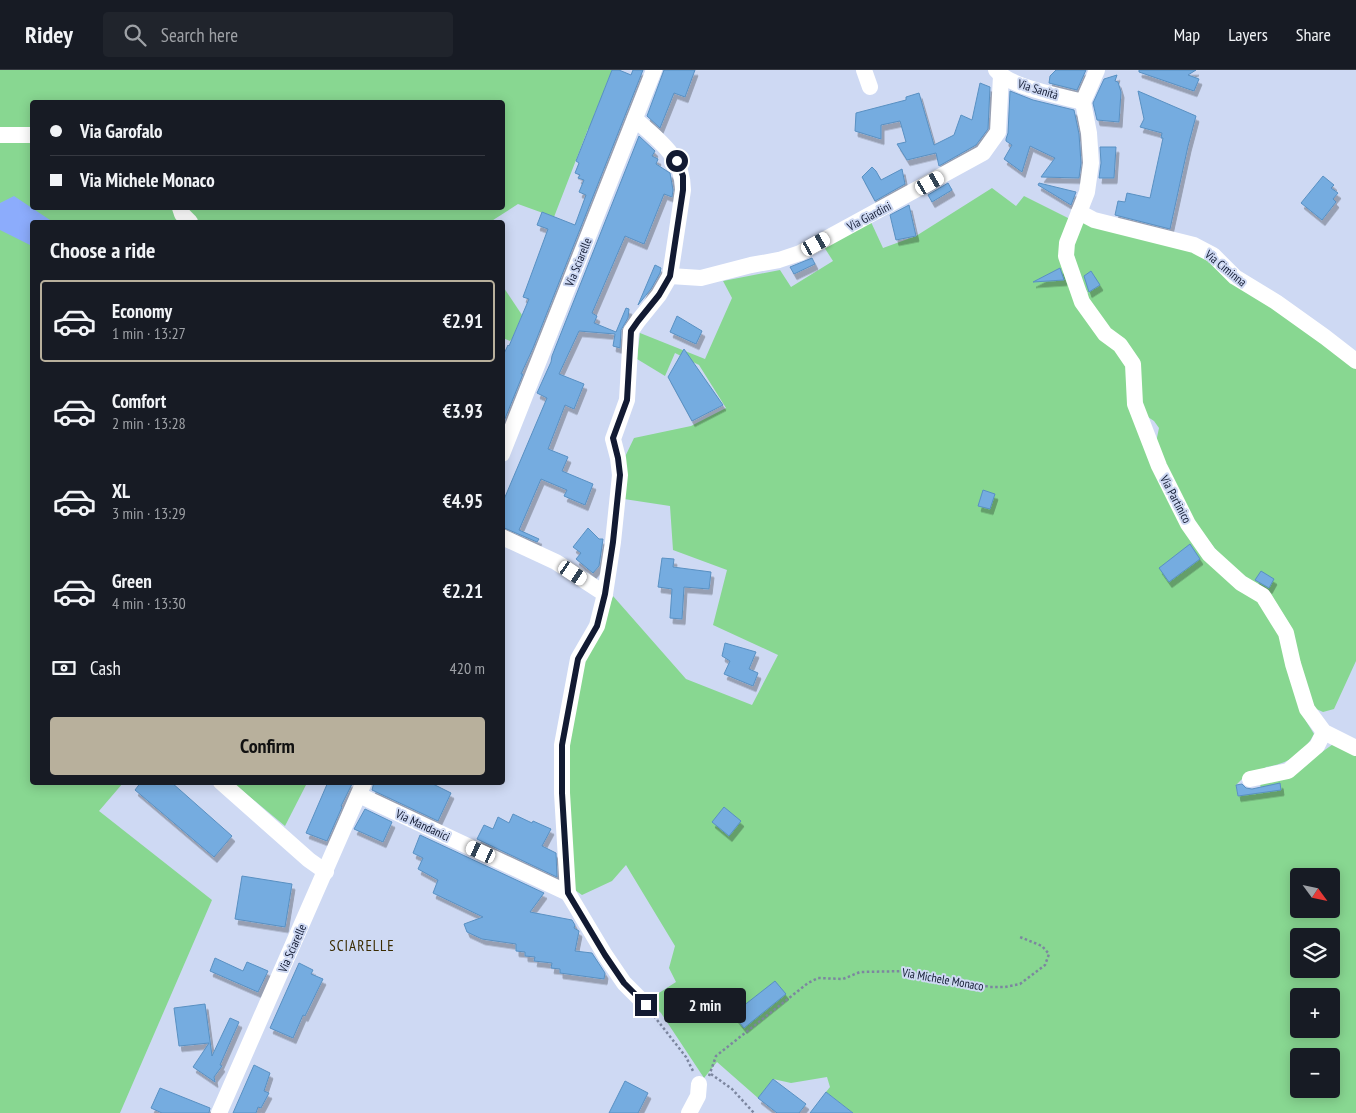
<!DOCTYPE html>
<html lang="en">
<head>
<meta charset="utf-8">
<style>
	body { margin:0; font-family:"PT Sans Narrow",sans-serif; background:#20242c; color:#f1f3f6; height:100vh; display:flex; flex-direction:column; font-size:19px; white-space:nowrap }
	* { box-sizing:border-box; margin:0 }
	p { font-size:16px; color:#9ea1a6 }
	.icon { flex:none; width:28px; height:28px; fill:none; stroke:currentColor; stroke-width:2; stroke-linecap:round; stroke-linejoin:round }
	.map { position:relative; flex:1; overflow:hidden }
	.details { position:absolute; left:30px; top:150px; width:475px; height:565px; display:flex; flex-direction:column; background:#171b24; border-radius:5px; box-shadow:0 2px 12px #0003 }
	.details>* { flex:none }
	.hud { position:absolute; left:30px; top:30px; width:475px; height:110px; border-radius:5px; box-shadow:0 2px 12px #0003; display:grid; align-content:center; height:110px; padding:0 20px; background:#171b24 }
	.needle { width:32px; rotate:123deg }
	.buttons { position:absolute; left:1290px; top:798px; display:grid; gap:10px }
	.buttons a { display:grid; place-items:center; width:50px; height:50px; border-radius:5px; background:#171b24; box-shadow:0 2px 12px #0003; font-size:25px }
	.end { position:absolute; width:22px; height:22px; margin:-11px; border:6px solid #121a32; background:#fff; box-shadow:0 0 0 2px #fff }
	.from { border-radius:50% }
	.bubble { position:absolute; height:35px; border-radius:5px; background:#171b24; box-shadow:0 2px 12px #0003; font-size:16px; font-weight:700; line-height:35px; text-align:center }
	.car { position:absolute; width:15px; height:30px; margin:-15px -8px; border-radius:6px; box-shadow:0 0 4px 1px #0007; background:linear-gradient(#fff 24%,#345 0 40%,#fff 0 76%,#345 0 86%,#fff 0) }
	.hud b { display:flex; align-items:center; gap:18px; height:48px; font-size:19px }
	.hud b+b { border-top:1px solid #363941 }
	.hud i { width:12px; height:12px; background:#f1f3f6 }
	ul { padding:0; list-style:none }
	li { display:flex; align-items:center; gap:15px; height:82px; margin:0 10px 8px; padding:0 10px; border:2px solid transparent; border-radius:5px }
	li div { flex:1 }
	li b { display:block; font-size:19px }
	li em { font-style:normal; font-weight:700 }
	li.current { border-color:#b8b09c }
	li>.icon { width:45px; height:45px; stroke-width:1.5 }
	h2 { padding:0 20px; font-size:22px; line-height:60px }
	.pay { display:flex; align-items:center; gap:12px; height:55px; padding:0 20px; font-size:19px }
	.pay p { margin-inline-start:auto }
	.primary-button { display:flex; gap:10px; margin-top:auto; padding:10px 20px }
	.primary-button a { flex:1; height:58px; border-radius:5px; background:#b8b09c; color:#111; font-size:20px; font-weight:700; line-height:58px; text-align:center }
	header { display:flex; align-items:center; gap:30px; box-sizing:border-box; height:70px; padding:0 25px; background:#171b24; border-bottom:1px solid #363941 }
	header strong { font-size:24px }
	nav { display:flex; gap:28px; margin-inline-start:auto; font-size:18px }
	.search { width:350px; height:45px; background:#20242c; display:flex; align-items:center; gap:12px; box-sizing:border-box; padding:0 18px; border-radius:5px; color:#9ea1a6; font-size:19px }
	.map>svg:first-child { display:block }
	.green { fill:#88d791; fill-rule:evenodd }
	.water { fill:#8cacfc }
	.building { fill:#74ace0; stroke:#5990c2; filter:url(#shadow) }
	.lines { fill:none; stroke-linecap:round; stroke-linejoin:round }
	.path { stroke:#7c869f; stroke-width:2.5; stroke-dasharray:2.5 2.5; stroke-linecap:butt }
	.minor { stroke:#fff; stroke-width:16 }
	.route { stroke:#121a32; stroke-width:6 }
	.labels { text-anchor:middle; dominant-baseline:central; stroke-width:4; stroke-linejoin:round; paint-order:stroke }
	.street-label { font-size:12px; fill:#121a32; stroke:#ced9f3 }
	.quarter-label { font-size:15px; letter-spacing:1px; fill:#3a2b01; stroke:#ced9f3 }
</style>
</head>
<body>
<header>
<strong>Ridey</strong>
<div class="search"><svg class="icon" aria-label="search" viewBox="0 0 24 24"><circle cx="10" cy="10" r="6"/><path d="M15 15l6 6"/></svg>Search here</div>
<nav><a>Map</a><a>Layers</a><a>Share</a></nav>
</header>
<div class="map">
<svg width="1356" height="1043" viewBox="0 0 1356 1043">
	<defs>
		<filter id="shadow"><feDropShadow dx="3" dy="5.5" stdDeviation="0" flood-color="#0004"/></filter>
	</defs>
	<rect width="100%" height="100%" fill="#ced9f3"/>
	<g class="green">
		<polygon points="0,0 612,0 604,20 614,24 608,36 599,33 594,45 604,49 598,62 588,59 554,147 518,134 490,152 195,152 187,138 502,138 502,32 32,32 32,61 0,61"/>
		<polygon points="0,68 32,69 32,138 175,138 182,152 32,152 32,712 123,713 99,741 212,830 120,1043 0,1043"/>
		<path d="M992 118 1016 136 1024 126 1072 150 1061 189 1126 291 1193 473 1256 527 1280 561 1306 651 1314 664C1304 684 1287 694 1266 697L1262 702 1246 705 1236 715 1238 726 1261 722 1260 712 1291 704 1336 672 1356 686V1043H853L826 1022 830 1017 827 1007 791 1013 773 1009 758 1028 717 992 704 1008 661 943 648 930 676 912 669 898 675 876 626 795 612 811 582 825 572 818 565 676 582 590 601 558 613 526 686 609 752 635 778 585 713 555 727 500 673 480 670 436 624 429 623 391 634 368 691 356 726 338 699 295 675 283 665 306 637 289 640 263 705 289 732 228 723 211 780 200 791 217 833 191 824 177 871 152 883 178 916 166ZM1299 806H1331V839H1299ZM1299 866H1331V899H1299ZM1299 926H1331V959H1299ZM1299 986H1331V1019H1299Z"/>
		<polygon points="1082,151 1195,180 1356,298 1356,591 1334,639 1323,642 1312,637 1290,555 1268,520 1230,498 1192,449 1155,377 1159,358 1154,351 1145,345 1139,326 1109,261 1085,227 1088,223 1079,209 1072,176"/>
		<polygon points="502,215 522,245 512,269 510,271 503,268"/>
		<polygon points="233,713 307,713 285,756"/>
	</g>
	<polygon class="water" points="14,126 53,152 32,152 32,176 0,160 0,133"/>
	<g class="building">
		<polygon points="612,0 619,0 631,5 633,0 643,0 533,278 521,304 523,304 502,356 502,288 508,275 509,276 529,229 523,227 548,159 537,155 542,142 575,155 586,125 579,122 584,110 578,108 580,105 575,103 579,93 576,91"/>
		<polygon points="664,0 695,0 685,27 674,23 660,58 647,46"/>
		<polygon points="1056,0 1086,0 1077,20 1049,13 1050,6"/>
		<polygon points="1139,0 1196,0 1188,5 1199,9 1194,21 1139,2"/>
		<polygon points="1117,5 1115,11 1118,12 1121,22 1119,52 1097,50 1093,33 1104,9"/>
		<polygon points="980,13 990,17 988,59 976,75 939,96 936,83 907,90 897,74 906,72 900,51 881,55 881,69 855,61 856,43 906,30 906,27 919,23 934,75 954,65 961,45 972,50"/>
		<polygon points="1010,21 1033,30 1074,40 1079,64 1081,93 1079,108 1041,107 1055,88 1030,76 1022,102 1004,89 1012,75 1006,71 1006,69 1008,63"/>
		<polygon points="1138,21 1196,46 1188,76 1170,159 1115,145 1118,131 1125,132 1127,123 1150,128 1163,68 1161,68 1162,63 1140,57 1144,49"/>
		<polygon points="639,66 655,81 652,86 658,89 656,94 670,103 673,120 672,127 664,124 644,174 625,166 592,243 597,246 594,253 616,262 626,238 629,239 628,248 621,260 620,278 613,276 615,264 579,261 559,304 584,314 574,339 565,335 548,379 568,387 562,401 593,414 585,435 564,426 567,420 541,409 519,460 539,469 537,472 502,457 502,434 547,328 537,323 551,292 552,286"/>
		<polygon points="1100,77 1116,77 1114,108 1099,108 1101,93"/>
		<polygon points="872,97 876,101 881,110 902,99 905,114 875,131 862,107"/>
		<polygon points="1323,106 1334,115 1331,118 1338,123 1333,129 1336,132 1322,150 1301,133"/>
		<polygon points="948,113 952,120 932,132 928,125"/>
		<polygon points="1039,113 1076,122 1071,135 1038,115"/>
		<polygon points="909,135 916,166 896,170 890,145"/>
		<polygon points="812,188 815,194 794,204 790,197"/>
		<polygon points="655,195 661,198 660,203 651,219 638,235"/>
		<polygon points="1060,198 1064,210 1033,212"/>
		<polygon points="1091,201 1100,215 1089,222 1084,206"/>
		<polygon points="677,246 702,261 696,274 670,262"/>
		<polygon points="684,279 723,335 692,351 668,307"/>
		<polygon points="983,420 995,424 990,439 978,436"/>
		<polygon points="588,458 599,469 603,469 599,496 593,503 576,489 581,483 573,477"/>
		<polygon points="1190,474 1200,489 1169,512 1159,498"/>
		<polygon points="662,488 674,489 673,497 711,502 709,519 684,517 682,549 670,548 672,519 658,517"/>
		<polygon points="1261,501 1274,509 1269,518 1255,510"/>
		<polygon points="725,573 756,582 749,599 758,603 753,616 724,604 730,591 722,586"/>
		<polygon points="141,712 171,712 232,766 214,787 135,720"/>
		<polygon points="328,712 353,712 341,736 342,737 327,771 306,763"/>
		<polygon points="374,712 429,712 451,723 438,751 372,720"/>
		<polygon points="1280,713 1281,720 1238,726 1236,715 1242,714 1246,718 1252,719"/>
		<polygon points="724,737 741,751 729,766 712,752"/>
		<polygon points="365,739 392,752 383,772 354,759"/>
		<polygon points="513,744 532,753 533,751 551,759 542,776 556,783 557,807 477,769 484,755 493,759 498,747 509,753"/>
		<polygon points="420,765 544,823 530,842 572,850 575,855 574,858 579,861 575,881 592,883 605,903 604,909 560,903 560,899 551,898 552,893 534,891 535,887 525,886 525,882 516,881 516,874 482,869 467,862 464,854 483,847 433,823 438,810 418,799 423,788 413,783"/>
		<polygon points="242,806 292,814 285,857 235,849"/>
		<polygon points="215,888 243,901 247,892 268,901 258,922 210,901"/>
		<polygon points="299,893 313,900 311,904 323,909 305,946 303,945 293,968 270,958"/>
		<polygon points="775,911 786,924 744,958 733,944"/>
		<polygon points="205,934 212,986 230,948 239,952 220,995 222,996 214,1007 215,1012 193,997 209,973 179,976 174,938"/>
		<polygon points="254,995 270,1003 264,1021 269,1023 261,1038 258,1037 256,1043 233,1043"/>
		<polygon points="773,1009 806,1034 799,1043 777,1043 758,1028"/>
		<polygon points="625,1011 648,1023 638,1043 609,1043"/>
		<polygon points="160,1018 210,1038 209,1043 162,1043 151,1038"/>
		<polygon points="826,1022 853,1043 810,1043"/>
	</g>
	<g class="lines">
		<g class="path">
			<polyline points="654,946 686,987 693,1001"/>
			<polyline points="711,1004 732,1019 754,1043"/>
			<polyline points="709,1006 716,986 808,913 818,908 843,909 860,902 910,901 990,917 1005,917 1020,914 1045,895 1049,884 1042,876 1020,867"/>
		</g>
		<g class="minor">
			<polyline points="864,0 870,17"/>
			<path d="M996 0C1009 17 1061 26 1083 32"/>
			<polyline points="1083,32 1089,63 1091,93 1087,122 1067,173 1066,186 1082,232 1105,264 1120,275 1133,294 1135,334 1159,396 1188,454 1209,484 1241,513 1263,526 1286,563 1293,594 1307,639 1324,662 1356,678"/>
			<polyline points="1083,32 1097,0"/>
			<polyline points="0,65 32,65"/>
			<polyline points="180,138 182,144 190,152"/>
			<polyline points="1079,142 1094,150 1194,175 1213,185 1235,207 1276,232 1325,267 1356,291"/>
			<polyline points="670,206 701,208 751,195 779,190 800,183 983,83 998,62 1001,6"/>
			<polyline points="502,384 654,0"/>
			<polyline points="502,467 556,492 605,524 597,556 578,589 562,675 562,723 568,823 605,885 624,913 646,935"/>
			<path d="M605 524 613 472 620 405 618 388 613 369 627 330 631 261 638 251 659 225 670 206 683 120C683 86 658 70 635 49"/>
			<polyline points="1250,709 1288,701 1317,676 1324,662"/>
			<polyline points="221,712 309,790 326,802"/>
			<polyline points="359,725 568,823"/>
			<polyline points="219,1043 364,712"/>
			<polyline points="689,1043 698,1026 699,1014"/>
		</g>
	</g>
	<g class="lines">
		<polyline class="route" points="646,935 624,913 605,885 568,823 562,723 562,675 578,589 597,556 605,524 613,472 620,405 618,388 613,368 627,330 631,261 638,251 659,225 670,206 683,120 683,106 677,91"/>
	</g>
	<g class="labels">
		<g class="street-label">
			<text transform="translate(1038 19) rotate(17)">Via Sanità</text>
			<text transform="translate(869 146) rotate(-28)">Via Giardini</text>
			<text transform="translate(578 192) rotate(-68)">Via Sciarelle</text>
			<text transform="translate(1226 198) rotate(39)">Via Ciminna</text>
			<text transform="translate(1176 429) rotate(62)">Via Partinico</text>
			<text transform="translate(423 755) rotate(25)">Via Mandanici</text>
			<text transform="translate(292 878) rotate(-66)">Via Sciarelle</text>
			<text transform="translate(943 909) rotate(10)">Via Michele Monaco</text>
		</g>
		<g class="quarter-label">
			<text x="362" y="875">SCIARELLE</text>
		</g>
	</g>
</svg>
<div class="buttons">
<a><svg class="needle" viewBox="-14 -14 28 28"><path d="M0-13l5 13h-10z" fill="#e53935"/><path d="M0 13l5-13h-10z" fill="#9ea1a6"/></svg></a>
<a><svg class="icon" aria-label="layers" viewBox="0 0 24 24"><path d="M12 4l9 5-9 5-9-5zM3 14l9 5 9-5"/></svg></a>
<a>+</a>
<a>−</a>
</div>
<i class="end from" style="left:677px;top:91px"></i>
<i class="end" style="left:646px;top:935px"></i>
<div class="bubble" style="left:664px;top:918px;width:82px">2 min</div>
<i class="car" style="left:930px;top:113px;rotate:60deg"></i>
<i class="car" style="left:816px;top:174px;rotate:61deg"></i>
<i class="car" style="left:573px;top:503px;rotate:124deg"></i>
<i class="car" style="left:481px;top:782px;rotate:295deg"></i>
<div class="hud">
<b><i class="from"></i>Via Garofalo</b>
<b><i></i>Via Michele Monaco</b>
</div>
<section class="details">
<h2>Choose a ride</h2>
<ul>
<li class="current"><svg class="icon" aria-label="car" viewBox="0 0 24 24"><path d="M5 17H2v-5l4-1 3-4h7l3 4 3 1v5h-3M9 17h6M6 11h13"/><circle cx="7" cy="17" r="2"/><circle cx="17" cy="17" r="2"/></svg><div><b>Economy</b><p>1 min · 13:27</p></div><em>€2.91</em></li>
<li><svg class="icon" aria-label="car" viewBox="0 0 24 24"><path d="M5 17H2v-5l4-1 3-4h7l3 4 3 1v5h-3M9 17h6M6 11h13"/><circle cx="7" cy="17" r="2"/><circle cx="17" cy="17" r="2"/></svg><div><b>Comfort</b><p>2 min · 13:28</p></div><em>€3.93</em></li>
<li><svg class="icon" aria-label="car" viewBox="0 0 24 24"><path d="M5 17H2v-5l4-1 3-4h7l3 4 3 1v5h-3M9 17h6M6 11h13"/><circle cx="7" cy="17" r="2"/><circle cx="17" cy="17" r="2"/></svg><div><b>XL</b><p>3 min · 13:29</p></div><em>€4.95</em></li>
<li><svg class="icon" aria-label="car" viewBox="0 0 24 24"><path d="M5 17H2v-5l4-1 3-4h7l3 4 3 1v5h-3M9 17h6M6 11h13"/><circle cx="7" cy="17" r="2"/><circle cx="17" cy="17" r="2"/></svg><div><b>Green</b><p>4 min · 13:30</p></div><em>€2.21</em></li>
</ul>
<div class="pay"><svg class="icon" aria-label="cash" viewBox="0 0 24 24"><path d="M3 7h18v10H3z"/><circle cx="12" cy="12" r="2"/></svg>Cash<p>420 m</p></div>
<div class="primary-button"><a>Confirm</a></div>
</section>
</div>
</body>
</html>
